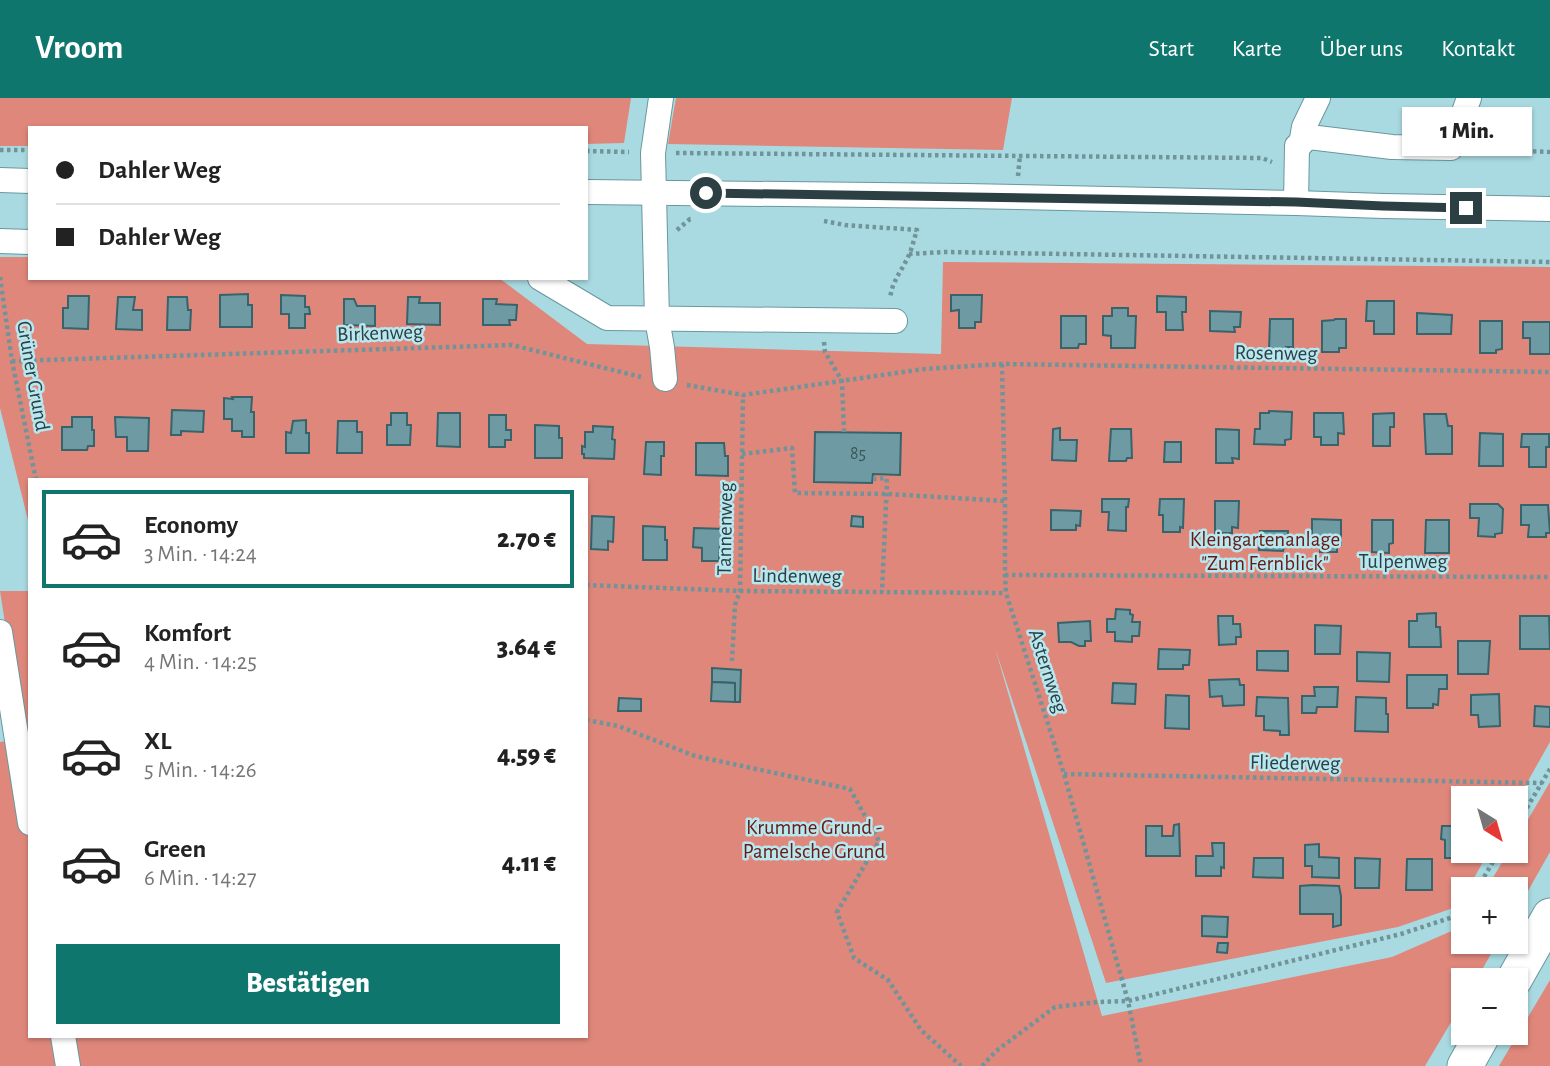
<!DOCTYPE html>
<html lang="de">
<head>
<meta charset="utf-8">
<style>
	body { margin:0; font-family:"Alegreya Sans",sans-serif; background:#f6f6f6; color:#222; height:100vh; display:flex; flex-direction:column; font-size:26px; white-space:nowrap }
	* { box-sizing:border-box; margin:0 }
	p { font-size:23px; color:#767676 }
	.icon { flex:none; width:38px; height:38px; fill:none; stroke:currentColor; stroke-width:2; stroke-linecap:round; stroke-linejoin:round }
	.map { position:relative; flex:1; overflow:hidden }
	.panel { position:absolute; left:28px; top:380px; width:560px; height:560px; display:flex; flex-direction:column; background:#fff; border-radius:0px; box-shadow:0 2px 5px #0004 }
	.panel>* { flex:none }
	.top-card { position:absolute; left:28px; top:28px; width:560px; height:154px; border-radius:0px; box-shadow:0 2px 5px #0004; display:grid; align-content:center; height:154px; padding:0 28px; background:#fff }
	.needle { width:46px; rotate:143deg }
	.buttons { position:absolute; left:1451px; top:688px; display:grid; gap:14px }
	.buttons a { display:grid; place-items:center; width:77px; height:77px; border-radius:0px; background:#fff; box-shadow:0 2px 5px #0004; font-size:35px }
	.end { position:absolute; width:32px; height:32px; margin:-16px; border:9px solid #2c4043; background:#fff; box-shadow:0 0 0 4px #fff }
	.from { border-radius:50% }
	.bubble { position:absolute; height:49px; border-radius:0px; background:#fff; box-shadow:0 2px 5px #0004; font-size:23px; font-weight:800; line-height:49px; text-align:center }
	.top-card b { display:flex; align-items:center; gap:24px; height:66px; font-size:26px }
	.top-card b+b { border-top:2px solid #e0e0e0 }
	.top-card i { width:18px; height:18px; background:#222 }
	ul { padding:12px 0 0; list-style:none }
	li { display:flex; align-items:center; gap:21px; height:98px; margin:0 14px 10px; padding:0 14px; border:4px solid transparent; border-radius:0px }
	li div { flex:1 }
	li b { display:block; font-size:26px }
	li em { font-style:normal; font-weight:800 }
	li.on { border-color:#0f766e }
	li>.icon { width:63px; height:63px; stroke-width:1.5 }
	.primary-button { display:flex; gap:14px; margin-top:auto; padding:14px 28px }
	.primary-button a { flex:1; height:80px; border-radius:0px; background:#0f766e; color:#fff; font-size:28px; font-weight:800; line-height:80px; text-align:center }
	header { display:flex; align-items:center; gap:42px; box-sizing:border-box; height:98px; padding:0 35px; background:#0f766e; color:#fff }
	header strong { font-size:33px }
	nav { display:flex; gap:38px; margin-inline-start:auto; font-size:24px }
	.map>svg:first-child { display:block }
	.green { fill:#e0877b }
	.building { fill:#6e9ba3; stroke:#37646b; stroke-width:2 }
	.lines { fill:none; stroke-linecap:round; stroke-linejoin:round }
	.minor-casing { stroke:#69979e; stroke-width:26 }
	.highway-casing { stroke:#69979e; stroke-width:37 }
	.path { stroke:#709499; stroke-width:4.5; stroke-dasharray:3.5 3.5; stroke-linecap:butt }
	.minor { stroke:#fff; stroke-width:24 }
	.highway { stroke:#fff; stroke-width:35 }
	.route { stroke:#2c4043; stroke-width:9 }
	.labels { text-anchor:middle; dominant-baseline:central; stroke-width:5; stroke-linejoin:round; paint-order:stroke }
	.number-label { font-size:18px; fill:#3c575b }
	.street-label { font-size:21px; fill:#2c4043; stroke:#b7e7ef }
	.park-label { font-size:21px; fill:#691913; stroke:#b7e7ef }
</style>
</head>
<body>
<header>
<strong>Vroom</strong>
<nav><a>Start</a><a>Karte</a><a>Über uns</a><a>Kontakt</a></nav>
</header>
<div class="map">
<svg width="1550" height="968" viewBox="0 0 1550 968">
	<rect width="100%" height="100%" fill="#aadae1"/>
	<g class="green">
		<polygon points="0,0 631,0 624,45 586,46 586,30 30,30 30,48 0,48"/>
		<polygon points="676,0 1012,0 1003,52 668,46"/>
		<polygon points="0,159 30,159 30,180 499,180 587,246 941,256 943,164 1550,169 1550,644 1516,704 1516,700 1463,700 1463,752 1489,753 1468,791 1463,791 1463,800 1459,808 1398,829 1106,885 995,550 1102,918 1392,859 1463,828 1463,844 1498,844 1476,882 1463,882 1463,904 1425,968 0,968 0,644 23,641 0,493 30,493 30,938 586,938 586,382 30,382 30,430 0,310"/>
		<polygon points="1550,684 1550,754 1516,814 1516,791 1486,791 1509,753 1516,752 1516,742"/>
		<polygon points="1550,882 1550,968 1499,968"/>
	</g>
	<g class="building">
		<polygon points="248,196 248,207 252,207 252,229 220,229 220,197"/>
		<polygon points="281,197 305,198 305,209 309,209 310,216 305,216 305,230 289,230 289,216 281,216"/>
		<polygon points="951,197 982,197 981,224 975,224 975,230 959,230 959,212 951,213"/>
		<polygon points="68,198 89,198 88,231 63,230 63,210 68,210"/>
		<polygon points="1157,198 1186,199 1186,214 1182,214 1183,232 1166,232 1166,214 1157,214"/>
		<polygon points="118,199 135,199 133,212 142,212 142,232 116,231"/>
		<polygon points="168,199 187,199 188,212 191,212 190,232 167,232"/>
		<polygon points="408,199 420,199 419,205 440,205 440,227 407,226"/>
		<polygon points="344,201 354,201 357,208 375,208 375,228 344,227"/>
		<polygon points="483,201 497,201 496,206 517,207 516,222 509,222 510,227 483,227"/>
		<polygon points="1367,203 1394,203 1394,236 1374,236 1374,223 1366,223"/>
		<polygon points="1112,210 1128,210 1128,218 1136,218 1135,250 1111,250 1111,238 1103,237 1103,218 1112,218"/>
		<polygon points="1210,213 1241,214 1240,229 1234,229 1235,234 1210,233"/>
		<polygon points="1417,215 1452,217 1451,236 1417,236"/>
		<polygon points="1061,218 1086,218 1086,246 1079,246 1078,250 1061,250"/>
		<polygon points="1270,221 1293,221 1293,249 1286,249 1286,253 1269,253"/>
		<polygon points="1335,221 1346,221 1346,250 1339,250 1339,254 1322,254 1322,223 1334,222"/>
		<polygon points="1480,223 1502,223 1502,251 1496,252 1496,255 1480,255"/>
		<polygon points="1523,224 1550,224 1550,256 1530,256 1530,240 1523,240"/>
		<polygon points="232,299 252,299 251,314 254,314 254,339 242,339 242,333 232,333 232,321 224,321 224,300 233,301"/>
		<polygon points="172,312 204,313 203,334 181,333 181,337 171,337"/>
		<polygon points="1269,313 1292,314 1291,341 1285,342 1285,347 1254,346 1255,331 1260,331 1260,315 1269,315"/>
		<polygon points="391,315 407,315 407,327 411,327 410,347 387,347 387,327 391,327"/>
		<polygon points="438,315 460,315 460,349 437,348"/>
		<polygon points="1314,315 1343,315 1344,336 1338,335 1338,347 1321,347 1321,339 1314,339"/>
		<polygon points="1394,315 1394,329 1390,329 1390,348 1373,348 1373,316"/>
		<polygon points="1424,316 1446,316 1448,328 1452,328 1452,356 1426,356"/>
		<polygon points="489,317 506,317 506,332 511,332 511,342 505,342 505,349 489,349"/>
		<polygon points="72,319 92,319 92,332 94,332 94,348 88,348 87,352 62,352 62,329 72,329"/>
		<polygon points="115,319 149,320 148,353 127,353 127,339 116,339"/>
		<polygon points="306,322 306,335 309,335 309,355 286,355 286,334 291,335 293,323"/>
		<polygon points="338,323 357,323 357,334 362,334 362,355 337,355"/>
		<polygon points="535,327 559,328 559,340 562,340 562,360 535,360"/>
		<polygon points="593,328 613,329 612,341 615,342 614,361 584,360 584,356 582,356 582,348 585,349 585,334 593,334"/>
		<polygon points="1060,330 1060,342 1077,342 1076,363 1052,362 1053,331"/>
		<polygon points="1111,331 1131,331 1132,360 1127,360 1126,363 1109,363"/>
		<polygon points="1216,331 1239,332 1239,361 1232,360 1233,365 1216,365"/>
		<polygon points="815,334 901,335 900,377 873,376 872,385 814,384"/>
		<polygon points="1480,335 1503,336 1503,368 1479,368"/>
		<polygon points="1522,336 1549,336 1549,349 1546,349 1546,369 1529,369 1529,349 1521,349"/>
		<polygon points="646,344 664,344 664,358 661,358 661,377 644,376"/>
		<polygon points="1165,344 1181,344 1181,364 1164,364"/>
		<polygon points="696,345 724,345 725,358 728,358 728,378 696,377"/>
		<polygon points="1102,401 1129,401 1128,409 1126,409 1126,433 1108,432 1109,414 1102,414"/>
		<polygon points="1160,401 1184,401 1183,430 1180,429 1180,434 1163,434 1163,417 1159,417"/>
		<polygon points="1215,403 1239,403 1238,430 1232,429 1232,435 1215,435"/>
		<polygon points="1470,406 1498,406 1503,411 1502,435 1495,436 1495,439 1478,438 1479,420 1470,420"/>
		<polygon points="1521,407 1548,407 1550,435 1546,435 1546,439 1528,439 1529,427 1521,427"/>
		<polygon points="1051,412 1081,413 1080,428 1076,427 1076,432 1051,432"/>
		<polygon points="592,418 614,419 613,444 608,443 608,452 591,451"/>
		<polygon points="852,418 863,419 863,429 851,428"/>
		<polygon points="1312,421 1341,422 1341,447 1337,448 1337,454 1320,454 1320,444 1312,444"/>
		<polygon points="1372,422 1393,422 1393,445 1389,446 1389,455 1372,454"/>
		<polygon points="1426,422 1449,422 1449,455 1425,455"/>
		<polygon points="643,428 665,429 665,442 667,442 667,462 643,462"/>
		<polygon points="694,430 726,431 726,445 720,445 719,463 702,463 702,450 693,449"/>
		<polygon points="1260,433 1288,433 1288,449 1284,449 1283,453 1259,452"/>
		<polygon points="1116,511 1130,512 1130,516 1133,517 1132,524 1140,524 1139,538 1132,538 1132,544 1115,543 1115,534 1107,534 1107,521 1115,521"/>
		<polygon points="1436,515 1436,529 1440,529 1441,549 1409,549 1409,523 1417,523 1417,516"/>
		<polygon points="1218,518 1233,518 1233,526 1240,526 1241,539 1236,539 1236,546 1219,547"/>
		<polygon points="1520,518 1549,518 1550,551 1520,551"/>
		<polygon points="1090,523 1091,543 1085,543 1085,548 1079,548 1071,544 1059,544 1058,525"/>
		<polygon points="1315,527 1341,528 1340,556 1315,556"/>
		<polygon points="1458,543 1490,543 1488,576 1458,576"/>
		<polygon points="1159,551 1190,552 1189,567 1183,567 1183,571 1158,571"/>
		<polygon points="1257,553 1288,553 1288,573 1257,572"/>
		<polygon points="1357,554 1390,555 1389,584 1357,583"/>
		<polygon points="712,570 741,572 740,604 735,604 735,585 712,584"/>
		<polygon points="1407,577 1447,577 1447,591 1439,591 1438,607 1433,606 1433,610 1407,610"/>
		<polygon points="1239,581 1240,587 1244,587 1244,607 1223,608 1222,598 1210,599 1209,582"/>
		<polygon points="712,584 735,585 735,604 711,603"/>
		<polygon points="1113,585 1136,586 1135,606 1112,605"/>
		<polygon points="1314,589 1338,589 1337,609 1317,609 1316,615 1302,615 1302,598 1315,598"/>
		<polygon points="1499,596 1500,628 1479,629 1478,617 1471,617 1471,597"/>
		<polygon points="1166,597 1189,598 1189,631 1165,630"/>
		<polygon points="1257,599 1288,600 1289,637 1280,637 1280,633 1264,632 1264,618 1256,618"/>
		<polygon points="1356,599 1386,600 1386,616 1388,616 1388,634 1355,633"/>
		<polygon points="619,600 641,601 641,613 618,613"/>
		<polygon points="1535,608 1550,609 1550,629 1534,628"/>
		<polygon points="1179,726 1180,758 1146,758 1146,728 1162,728 1162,738 1173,738 1174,727"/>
		<polygon points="1442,728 1463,728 1463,752 1467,752 1467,760 1445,760 1445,742 1441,741"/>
		<polygon points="1212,745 1224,745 1224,770 1221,769 1221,778 1196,778 1196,758 1213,758"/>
		<polygon points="1319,746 1319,759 1339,760 1339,780 1312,779 1312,768 1305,768 1305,747"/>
		<polygon points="1254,760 1283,760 1283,780 1253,779"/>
		<polygon points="1355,760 1380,761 1379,790 1355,790"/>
		<polygon points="1407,761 1432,761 1432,792 1406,792"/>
		<polygon points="1313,787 1339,788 1341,798 1341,827 1333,829 1333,816 1300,816 1300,788"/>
		<polygon points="1202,818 1228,819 1227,839 1202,838"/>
		<polygon points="1218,845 1228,845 1227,855 1217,854"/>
	</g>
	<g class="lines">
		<g class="minor-casing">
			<g id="minor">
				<polyline points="661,0 653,55 657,221 662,249 665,281"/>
				<polyline points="1301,46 1304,29 1318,0"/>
				<polyline points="0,82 30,83"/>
				<polyline points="586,94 965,98 1296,105 1383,108 1550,111"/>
				<polyline points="1296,105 1297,48 1309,39 1392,49 1451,50 1469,0"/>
				<polyline points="0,143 30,144"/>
				<polyline points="540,180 607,220 895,223"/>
				<polyline points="0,534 30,725"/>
				<polyline points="63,938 68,968"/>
			</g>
		</g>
		<g class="highway-casing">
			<g id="highway">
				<polyline points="1514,882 1550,818"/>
				<polyline points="1465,968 1484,934"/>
			</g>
		</g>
		<g class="path">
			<polyline points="1477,51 1550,54"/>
			<polyline points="0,52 30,52"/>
			<polyline points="586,53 629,54"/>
			<polyline points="676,55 1262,60 1272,64"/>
			<polyline points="1018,78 1020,57"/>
			<path d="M824 123 845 127 917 132C914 141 912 151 908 159 900 176 892 183 890 201"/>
			<polyline points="677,132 690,121 693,121"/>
			<polyline points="909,156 944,154 1550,164"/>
			<polyline points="0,179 12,263 36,382"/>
			<polyline points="824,244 825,254 842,283 844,334"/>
			<polyline points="12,263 512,247 641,279"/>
			<polyline points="1002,266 1005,403 1005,477 1006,495 1064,676 1128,903 1141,968"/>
			<polyline points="687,287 743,297 924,271 1002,266 1550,274"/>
			<polyline points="742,356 792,350 795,395 888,396 1005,403"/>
			<polyline points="873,381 886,380 887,384 882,494"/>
			<polyline points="1005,477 1550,479"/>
			<polyline points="586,487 740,493 1006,495"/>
			<polyline points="732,563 735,507 740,493 743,297"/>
			<polyline points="586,622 618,628 695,658 850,691 879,743 837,814 854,860 888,882 921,932 961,968"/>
			<polyline points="1064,676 1542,685"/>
			<polyline points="1516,728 1550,671"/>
			<polyline points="1477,791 1500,752"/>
			<polyline points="982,968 996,953 1055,909 1098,904 1128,903 1401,836 1462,816 1463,814"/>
		</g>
		<use href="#minor" class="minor"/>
		<use href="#highway" class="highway"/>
	</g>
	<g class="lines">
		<polyline class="route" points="706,95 1296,104 1383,108 1466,110"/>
	</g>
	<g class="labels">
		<g class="number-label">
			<text x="858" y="356">85</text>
		</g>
		<g class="street-label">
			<text transform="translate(380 235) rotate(-2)">Birkenweg</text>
			<text transform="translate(1276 255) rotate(1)">Rosenweg</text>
			<text transform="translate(33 278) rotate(80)">Grüner Grund</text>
			<text transform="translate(725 431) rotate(-89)">Tannenweg</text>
			<text x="1403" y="463">Tulpenweg</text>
			<text transform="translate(797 478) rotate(1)">Lindenweg</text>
			<text transform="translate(1048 573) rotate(72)">Asternweg</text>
			<text transform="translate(1295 665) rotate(1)">Fliederweg</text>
		</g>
		<g class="park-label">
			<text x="1265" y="441">Kleingartenanlage<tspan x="1265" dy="24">"Zum Fernblick"</tspan></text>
			<text x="814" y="729">Krumme Grund -<tspan x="814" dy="24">Pamelsche Grund</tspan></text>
		</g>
	</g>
</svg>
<div class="buttons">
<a><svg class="needle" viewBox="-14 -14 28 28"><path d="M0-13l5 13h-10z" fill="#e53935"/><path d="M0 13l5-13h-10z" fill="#767676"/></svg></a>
<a>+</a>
<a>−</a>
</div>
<i class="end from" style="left:706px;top:95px"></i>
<i class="end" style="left:1466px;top:110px"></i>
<div class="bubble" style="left:1402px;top:9px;width:130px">1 Min.</div>
<div class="top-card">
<b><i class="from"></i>Dahler Weg</b>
<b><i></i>Dahler Weg</b>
</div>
<section class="panel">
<ul>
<li class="on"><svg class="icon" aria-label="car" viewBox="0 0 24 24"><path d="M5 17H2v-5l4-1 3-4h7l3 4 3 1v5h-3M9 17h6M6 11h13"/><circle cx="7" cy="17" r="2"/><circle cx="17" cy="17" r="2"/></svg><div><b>Economy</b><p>3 Min. · 14:24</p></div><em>2.70 €</em></li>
<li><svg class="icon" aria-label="car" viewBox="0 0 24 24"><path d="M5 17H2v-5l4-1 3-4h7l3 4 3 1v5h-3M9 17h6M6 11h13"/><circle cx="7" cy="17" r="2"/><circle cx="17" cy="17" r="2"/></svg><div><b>Komfort</b><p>4 Min. · 14:25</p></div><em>3.64 €</em></li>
<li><svg class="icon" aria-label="car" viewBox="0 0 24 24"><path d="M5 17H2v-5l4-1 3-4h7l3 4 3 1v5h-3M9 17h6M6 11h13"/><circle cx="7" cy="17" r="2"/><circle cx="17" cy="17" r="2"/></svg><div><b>XL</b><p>5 Min. · 14:26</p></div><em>4.59 €</em></li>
<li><svg class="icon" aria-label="car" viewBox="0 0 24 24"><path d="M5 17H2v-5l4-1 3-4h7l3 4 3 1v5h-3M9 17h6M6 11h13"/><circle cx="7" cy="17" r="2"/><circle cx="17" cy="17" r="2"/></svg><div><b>Green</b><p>6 Min. · 14:27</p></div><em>4.11 €</em></li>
</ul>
<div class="primary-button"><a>Bestätigen</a></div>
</section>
</div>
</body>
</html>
